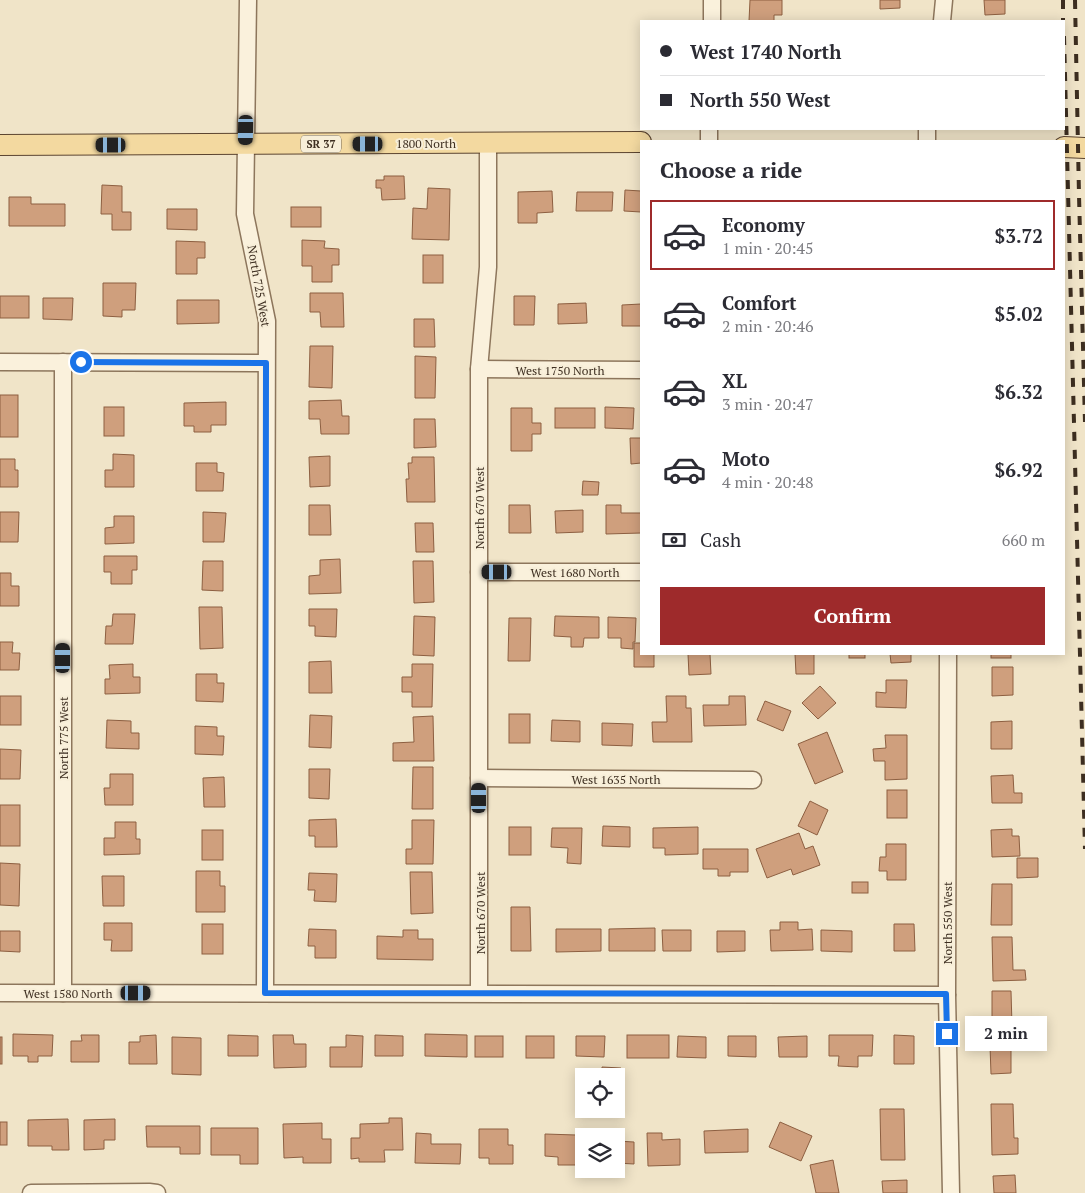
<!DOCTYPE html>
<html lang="en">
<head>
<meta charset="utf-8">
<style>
	body { margin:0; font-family:"PT Serif",serif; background:#f7f7f7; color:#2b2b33; height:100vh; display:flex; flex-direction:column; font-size:19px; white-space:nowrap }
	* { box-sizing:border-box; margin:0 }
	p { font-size:16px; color:#7c7c81 }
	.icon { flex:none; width:28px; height:28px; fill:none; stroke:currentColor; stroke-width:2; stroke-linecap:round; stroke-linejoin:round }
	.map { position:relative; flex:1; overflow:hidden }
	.drawer { position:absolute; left:640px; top:140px; width:425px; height:515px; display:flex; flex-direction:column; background:#fff; border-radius:0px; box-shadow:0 2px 12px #0003 }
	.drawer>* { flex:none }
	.banner { position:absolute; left:640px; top:20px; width:425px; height:110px; border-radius:0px; box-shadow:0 2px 12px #0003; display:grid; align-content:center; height:110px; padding:0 20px; background:#fff }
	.controls { position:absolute; left:575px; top:1068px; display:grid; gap:10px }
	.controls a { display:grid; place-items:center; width:50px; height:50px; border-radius:0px; background:#fff; box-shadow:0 2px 12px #0003; font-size:25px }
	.end { position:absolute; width:22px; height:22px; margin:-11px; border:6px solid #1a73e8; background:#fff; box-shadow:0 0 0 2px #fff }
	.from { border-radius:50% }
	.bubble { position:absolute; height:35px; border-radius:0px; background:#fff; box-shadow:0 2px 12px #0003; font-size:16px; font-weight:700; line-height:35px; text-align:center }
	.car { position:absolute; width:15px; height:30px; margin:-15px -8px; border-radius:6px; box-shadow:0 0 4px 1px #0007; background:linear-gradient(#222 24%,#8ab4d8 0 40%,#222 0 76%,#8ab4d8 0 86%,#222 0) }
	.banner b { display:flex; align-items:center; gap:18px; height:48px; font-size:19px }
	.banner b+b { border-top:1px solid #e1e1e2 }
	.banner i { width:12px; height:12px; background:#2b2b33 }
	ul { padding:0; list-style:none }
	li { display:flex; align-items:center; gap:15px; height:70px; margin:0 10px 8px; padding:0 10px; border:2px solid transparent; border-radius:0px }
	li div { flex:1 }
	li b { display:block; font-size:19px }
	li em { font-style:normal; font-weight:700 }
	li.on { border-color:#9e2a2b }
	li>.icon { width:45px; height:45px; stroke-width:1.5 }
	h2 { padding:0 20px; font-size:22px; line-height:60px }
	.pay { display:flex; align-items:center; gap:12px; height:55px; padding:0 20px; font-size:19px }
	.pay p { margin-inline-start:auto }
	.action { display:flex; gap:10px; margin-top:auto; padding:10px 20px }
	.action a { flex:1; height:58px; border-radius:0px; background:#9e2a2b; color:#fff; font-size:20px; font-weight:700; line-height:58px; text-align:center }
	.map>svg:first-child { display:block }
	.building { fill:#cf9f7d; stroke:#8d5f41 }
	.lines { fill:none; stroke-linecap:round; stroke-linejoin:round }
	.minor-casing { stroke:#8d765c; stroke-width:19 }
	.major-casing { stroke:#5b4430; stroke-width:22 }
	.minor { stroke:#faf1dc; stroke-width:16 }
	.major { stroke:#f3d9a0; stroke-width:20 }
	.rail { stroke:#3d2e20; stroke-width:4; stroke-dasharray:9 9; stroke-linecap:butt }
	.route { stroke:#1a73e8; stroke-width:6 }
	.labels { text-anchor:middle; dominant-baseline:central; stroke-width:4; stroke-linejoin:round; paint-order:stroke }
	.shield { fill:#f7eed8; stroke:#756857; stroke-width:1 }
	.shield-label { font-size:11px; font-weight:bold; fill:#3d2e20 }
	.street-label { font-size:12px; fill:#3d2e20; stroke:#f7eed8 }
</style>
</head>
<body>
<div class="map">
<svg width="1085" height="1193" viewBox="0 0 1085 1193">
	<rect width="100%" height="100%" fill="#f0e4c8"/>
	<g class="building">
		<polygon points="750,0 782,0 782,15 774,15 774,21 749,21"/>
		<polygon points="880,0 900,0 900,8 880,9"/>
		<polygon points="984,0 1005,0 1005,14 985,15"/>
		<polygon points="384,176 404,176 405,199 382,200 381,188 376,188 376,180 384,180"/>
		<polygon points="102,185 122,186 122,212 131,212 131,230 112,230 112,214 101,214"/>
		<polygon points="428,188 450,189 449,240 412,239 413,208 427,209"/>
		<polygon points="625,190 641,191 641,212 624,211"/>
		<polygon points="552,191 553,212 537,213 537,223 518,223 518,192"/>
		<polygon points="577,192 613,192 612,211 576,211"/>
		<polygon points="9,197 31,197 31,204 65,204 65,226 9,226"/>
		<rect x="291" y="207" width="30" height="20"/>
		<polygon points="167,209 197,209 197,230 167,229"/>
		<polygon points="302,240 325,241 324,248 339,249 339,265 332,265 332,282 312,282 312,266 302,266"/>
		<polygon points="176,241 205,242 205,258 197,258 197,274 176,274"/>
		<rect x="423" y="255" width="20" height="28"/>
		<polygon points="103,283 136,283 135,310 122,310 122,317 103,316"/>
		<polygon points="310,293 343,293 344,327 321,327 320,312 310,312"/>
		<rect x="0" y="296" width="29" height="22"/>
		<polygon points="514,296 535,296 534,325 514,325"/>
		<polygon points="43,298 73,298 72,320 43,319"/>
		<polygon points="177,300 219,300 219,323 177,324"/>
		<polygon points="586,303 587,323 558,324 558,304"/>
		<polygon points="641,304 641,326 622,326 622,305"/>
		<polygon points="414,319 434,319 435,347 414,347"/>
		<polygon points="310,346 333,346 332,388 309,387"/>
		<polygon points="415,356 436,357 435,398 415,398"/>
		<rect x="0" y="395" width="18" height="42"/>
		<polygon points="341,400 342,416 349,416 349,434 321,434 320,419 309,419 309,401"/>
		<polygon points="226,402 226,425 211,425 211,432 194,432 194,426 184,426 184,403"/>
		<rect x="104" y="407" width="20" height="29"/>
		<polygon points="605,407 634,408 633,429 605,428"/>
		<polygon points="511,408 532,408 532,423 541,423 541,434 532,434 532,451 511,451"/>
		<rect x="555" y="408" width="40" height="20"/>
		<polygon points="414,419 435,419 436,447 414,448"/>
		<polygon points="630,438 641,438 641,463 631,464"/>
		<polygon points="113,454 134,455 134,487 105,487 105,470 113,470"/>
		<polygon points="330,456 330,486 310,487 309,457"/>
		<polygon points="412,457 434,457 435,502 407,502 406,479 409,479 408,463 412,463"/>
		<polygon points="0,459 15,459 15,470 18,470 18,487 0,487"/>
		<polygon points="196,463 217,463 217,472 224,473 223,491 196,491"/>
		<polygon points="583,481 599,482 598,495 582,495"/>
		<polygon points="309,505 330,505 331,535 309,535"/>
		<polygon points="509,505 530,505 531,533 509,533"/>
		<polygon points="606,505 621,505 621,513 641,513 641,533 606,534"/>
		<polygon points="583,510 583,532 556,533 555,511"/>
		<polygon points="0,512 19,512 18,542 0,542"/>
		<polygon points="203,512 226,513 224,542 203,542"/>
		<polygon points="114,516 134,516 134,543 105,544 105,528 114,527"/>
		<polygon points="415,523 433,523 434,552 416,552"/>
		<polygon points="104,556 137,556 137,570 132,570 132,584 111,584 111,572 104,572"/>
		<polygon points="340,559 341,593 309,594 309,576 320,575 320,560"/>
		<polygon points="203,561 223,561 223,591 202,590"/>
		<polygon points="413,561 433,561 434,602 414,603"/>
		<polygon points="0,573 11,573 11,586 19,586 19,606 0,606"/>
		<polygon points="199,607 222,607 223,648 200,649"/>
		<polygon points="309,609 337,609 336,637 315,636 315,626 309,626"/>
		<polygon points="113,614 135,614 133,644 105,644 106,626 112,626"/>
		<polygon points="414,616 435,617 434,656 413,655"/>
		<polygon points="555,616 599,617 599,638 584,638 583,647 571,647 571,637 554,636"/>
		<polygon points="608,617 636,618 635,642 633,642 633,649 621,648 621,638 608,638"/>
		<polygon points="509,618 531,618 530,661 508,661"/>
		<polygon points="0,642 13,642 12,653 20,653 19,670 0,670"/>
		<polygon points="634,643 641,643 641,654 654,654 654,667 634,667"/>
		<polygon points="688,654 710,654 711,674 689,675"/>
		<polygon points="795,654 814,654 814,674 796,674"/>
		<rect x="849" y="654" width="16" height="4"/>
		<polygon points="890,654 911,654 911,662 891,663"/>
		<rect x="991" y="654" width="20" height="4"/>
		<polygon points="331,661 332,693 309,693 309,662"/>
		<polygon points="133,664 133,677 140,677 140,693 105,694 105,679 110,679 109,665"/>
		<polygon points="412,664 433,664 432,707 412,707 412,692 402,692 402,677 412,677"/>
		<polygon points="992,667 1013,667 1013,695 992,696"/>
		<polygon points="196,674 217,674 217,683 224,683 223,702 196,701"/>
		<polygon points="886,680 907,680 906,708 876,707 876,692 886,693"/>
		<polygon points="820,686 836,703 818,719 802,703"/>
		<rect x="0" y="696" width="21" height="29"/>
		<polygon points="666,696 686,696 686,708 691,708 692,742 653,742 652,722 667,722"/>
		<polygon points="729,696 745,696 746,725 704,726 703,705 729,705"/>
		<polygon points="765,701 791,711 783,731 757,720"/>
		<rect x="509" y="714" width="21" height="29"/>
		<polygon points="310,715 332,716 331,748 309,747"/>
		<polygon points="433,716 434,761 393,761 393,743 414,742 413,717"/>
		<polygon points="107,720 131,721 131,733 139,733 139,749 106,748"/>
		<polygon points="552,720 580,721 580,742 551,741"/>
		<polygon points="1012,721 1012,749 991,749 991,722"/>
		<polygon points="602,723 633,724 632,746 602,745"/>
		<polygon points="195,726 217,727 217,736 224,736 223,755 195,754"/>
		<polygon points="827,732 843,772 815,784 798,744"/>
		<polygon points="885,735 907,735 907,779 885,780 885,761 874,761 873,749 886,748"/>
		<polygon points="0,749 21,750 20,779 0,779"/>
		<polygon points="413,767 433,767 433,809 412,809"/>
		<polygon points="309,769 330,769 329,799 309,798"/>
		<polygon points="110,774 133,774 133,805 105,805 104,788 110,788"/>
		<polygon points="1013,775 1014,793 1022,793 1022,803 992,803 991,776"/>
		<polygon points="224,777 225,807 204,807 203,778"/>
		<rect x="887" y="790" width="20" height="28"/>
		<polygon points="810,801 828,810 817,835 798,826"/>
		<rect x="0" y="805" width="20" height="41"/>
		<polygon points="336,819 337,847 315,847 315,836 309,836 309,820"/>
		<polygon points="412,820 434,820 433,864 406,864 406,849 412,849"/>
		<polygon points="115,822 136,822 136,839 140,839 140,854 104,855 104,838 115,838"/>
		<polygon points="603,826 630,827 630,847 602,846"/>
		<rect x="509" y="827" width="22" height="28"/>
		<polygon points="698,827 698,854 665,855 665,848 653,848 653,828"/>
		<polygon points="552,828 582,828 581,864 567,863 568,848 551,847"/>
		<polygon points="1012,829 1012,836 1019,836 1020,856 992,857 991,830"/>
		<rect x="202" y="830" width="21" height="30"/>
		<polygon points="799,833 805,849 813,846 820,865 793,875 791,869 767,878 756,849"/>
		<polygon points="886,844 906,844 906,880 887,880 887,871 879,871 880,857 886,857"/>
		<polygon points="703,849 748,849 748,872 730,872 730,876 718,876 718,869 703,869"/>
		<polygon points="1017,858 1038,858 1038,877 1017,878"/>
		<polygon points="0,863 20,864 19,906 0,905"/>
		<polygon points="196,871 220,871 220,886 225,886 225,912 196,912"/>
		<polygon points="410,872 432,872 433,913 411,914"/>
		<polygon points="309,873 337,874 336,902 314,901 315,890 308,890"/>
		<polygon points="102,876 124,876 124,906 103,906"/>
		<rect x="852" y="882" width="16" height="11"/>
		<polygon points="992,884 1012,884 1012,925 991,925"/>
		<polygon points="511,907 530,907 531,951 511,951"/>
		<polygon points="780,922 798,922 798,930 812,929 813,950 771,951 770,930 780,930"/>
		<polygon points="104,923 132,923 132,951 111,951 112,940 104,940"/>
		<rect x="202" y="924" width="21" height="30"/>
		<polygon points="894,924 914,924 915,951 894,951"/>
		<polygon points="655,928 655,951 609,951 609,929"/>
		<polygon points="309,929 336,930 336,958 315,958 315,946 308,946"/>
		<polygon points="556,929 601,929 601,951 556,952"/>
		<polygon points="403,930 418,930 418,939 433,939 433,960 377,959 377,936 403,937"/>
		<polygon points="662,930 691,930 691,951 663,951"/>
		<polygon points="821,930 852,931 852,952 821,951"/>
		<polygon points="0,931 20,931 20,952 0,951"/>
		<polygon points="717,931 745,931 745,951 717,952"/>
		<polygon points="992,937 1012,937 1013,970 1025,970 1026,980 993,981"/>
		<polygon points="992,991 1011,991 1012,1025 992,1025"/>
		<polygon points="13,1034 53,1035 52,1056 38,1056 38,1062 28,1062 28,1056 13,1056"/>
		<polygon points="425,1034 467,1035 467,1057 425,1056"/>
		<polygon points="81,1035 99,1035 99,1062 71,1062 71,1041 82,1041"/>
		<polygon points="156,1035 157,1064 129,1064 129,1042 140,1042 140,1036"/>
		<polygon points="228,1035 258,1036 258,1056 228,1056"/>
		<polygon points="273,1035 293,1035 294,1044 306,1044 306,1067 274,1068"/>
		<polygon points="346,1035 363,1036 362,1067 330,1067 330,1047 346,1047"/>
		<polygon points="375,1035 403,1036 403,1056 375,1056"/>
		<rect x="627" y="1035" width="42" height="23"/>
		<polygon points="829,1035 873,1035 872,1056 858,1056 858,1067 838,1066 839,1056 829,1056"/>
		<polygon points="894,1035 914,1036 914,1064 894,1064"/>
		<rect x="475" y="1036" width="28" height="21"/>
		<rect x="526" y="1036" width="28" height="22"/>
		<polygon points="576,1036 605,1036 604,1057 576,1056"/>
		<polygon points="678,1036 706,1037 706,1058 677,1057"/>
		<polygon points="728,1036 756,1036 756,1057 728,1056"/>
		<polygon points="807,1036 807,1057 779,1057 778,1037"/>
		<rect x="0" y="1037" width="2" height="27"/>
		<polygon points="172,1037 201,1038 201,1075 172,1074"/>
		<polygon points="1011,1045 1011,1073 991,1074 990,1046"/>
		<polygon points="602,1067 621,1068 621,1087 616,1087 616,1076 602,1076"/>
		<polygon points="991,1104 1013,1104 1014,1138 1018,1138 1018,1154 992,1155"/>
		<polygon points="880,1109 904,1109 905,1160 881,1160"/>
		<polygon points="389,1118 402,1118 403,1150 384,1150 385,1162 359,1162 359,1158 351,1159 351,1138 360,1138 360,1124 389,1123"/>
		<polygon points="68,1119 69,1150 52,1150 52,1146 28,1146 28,1120"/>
		<polygon points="115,1119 115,1140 104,1140 104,1149 84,1150 84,1120"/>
		<rect x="0" y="1122" width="7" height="23"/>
		<polygon points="780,1122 812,1136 801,1161 769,1147"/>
		<polygon points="322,1123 322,1139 331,1139 331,1163 303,1163 303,1157 284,1158 283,1124"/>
		<polygon points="146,1126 200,1126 200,1154 180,1154 180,1147 147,1147"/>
		<polygon points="211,1128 258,1128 258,1164 240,1164 240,1155 211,1155"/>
		<polygon points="479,1129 508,1129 508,1145 513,1145 513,1164 489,1164 489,1158 479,1158"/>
		<polygon points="748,1129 748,1152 705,1153 704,1131"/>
		<polygon points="416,1133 431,1134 431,1144 461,1144 460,1164 415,1163"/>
		<polygon points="647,1133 662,1133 662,1140 680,1139 680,1165 648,1166"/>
		<polygon points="545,1134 576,1135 576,1165 558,1165 558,1157 545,1156"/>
		<polygon points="616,1141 634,1142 634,1164 616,1163"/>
		<polygon points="833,1160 839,1193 816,1193 810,1165"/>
		<polygon points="1015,1175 1016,1193 994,1193 993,1176"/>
		<polygon points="907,1180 907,1193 883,1193 882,1181"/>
	</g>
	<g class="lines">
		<g class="minor-casing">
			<g id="minor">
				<polyline points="248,0 245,214 267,321 265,993"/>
				<polyline points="712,21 712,0"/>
				<polyline points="942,21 944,0"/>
				<polyline points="709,141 709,129"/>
				<polyline points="927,141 927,129"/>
				<polyline points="0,362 266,363"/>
				<polyline points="63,362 63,993"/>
				<polyline points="479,369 641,370"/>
				<polyline points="479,572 641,572"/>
				<polyline points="948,654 947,995 951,1193"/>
				<polyline points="479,778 753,780"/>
				<polyline points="0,993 947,995"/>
				<polyline points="479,993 479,369 488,267 488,143"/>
				<polyline points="31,1193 149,1192 157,1193"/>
			</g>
		</g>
		<g class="major-casing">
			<g id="major">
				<polyline points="0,145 641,142"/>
				<polyline points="1064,147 1085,148"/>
			</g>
		</g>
		<use href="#minor" class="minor"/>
		<use href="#major" class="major"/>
		<g class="rail">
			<polyline points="1063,0 1063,21"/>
			<polyline points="1075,0 1079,195 1085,422"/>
			<polyline points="1064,36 1085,849"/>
		</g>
	</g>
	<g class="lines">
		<polyline class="route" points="81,362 266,363 265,993 946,994 947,1034"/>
	</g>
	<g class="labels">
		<rect class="shield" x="301" y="135.5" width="40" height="17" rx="4"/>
		<g class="shield-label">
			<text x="321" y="144">SR 37</text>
		</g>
		<g class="street-label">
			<text x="426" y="143">1800 North</text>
			<text transform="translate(259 286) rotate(80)">North 725 West</text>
			<text x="560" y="370">West 1750 North</text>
			<text transform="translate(479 508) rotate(-90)">North 670 West</text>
			<text x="575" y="572">West 1680 North</text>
			<text transform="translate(63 738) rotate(-90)">North 775 West</text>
			<text x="616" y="779">West 1635 North</text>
			<text transform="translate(480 913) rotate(-90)">North 670 West</text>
			<text transform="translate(947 923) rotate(-90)">North 550 West</text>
			<text x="68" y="993">West 1580 North</text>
		</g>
	</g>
</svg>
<div class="controls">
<a><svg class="icon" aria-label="locate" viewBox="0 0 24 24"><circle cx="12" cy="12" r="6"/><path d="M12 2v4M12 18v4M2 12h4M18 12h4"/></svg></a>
<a><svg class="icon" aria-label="layers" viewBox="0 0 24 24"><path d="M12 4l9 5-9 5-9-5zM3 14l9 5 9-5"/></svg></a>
</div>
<i class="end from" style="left:81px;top:362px"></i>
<i class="end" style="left:947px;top:1034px"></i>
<div class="bubble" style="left:965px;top:1016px;width:82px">2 min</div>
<i class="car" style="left:246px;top:130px;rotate:181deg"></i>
<i class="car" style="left:368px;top:144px;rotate:270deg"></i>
<i class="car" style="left:111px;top:145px;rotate:270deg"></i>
<i class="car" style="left:497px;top:572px;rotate:270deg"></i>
<i class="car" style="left:63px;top:658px;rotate:0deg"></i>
<i class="car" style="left:479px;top:798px;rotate:0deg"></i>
<i class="car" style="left:136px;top:993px;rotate:90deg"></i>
<div class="banner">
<b><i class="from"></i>West 1740 North</b>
<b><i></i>North 550 West</b>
</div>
<section class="drawer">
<h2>Choose a ride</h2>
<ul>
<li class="on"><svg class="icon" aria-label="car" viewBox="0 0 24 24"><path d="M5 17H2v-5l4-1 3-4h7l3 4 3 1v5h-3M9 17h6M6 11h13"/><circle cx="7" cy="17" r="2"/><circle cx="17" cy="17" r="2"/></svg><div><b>Economy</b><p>1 min · 20:45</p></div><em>$3.72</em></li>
<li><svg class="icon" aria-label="car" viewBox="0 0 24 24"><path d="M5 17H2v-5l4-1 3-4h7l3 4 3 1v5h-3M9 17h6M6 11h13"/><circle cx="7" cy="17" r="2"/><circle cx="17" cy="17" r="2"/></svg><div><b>Comfort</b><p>2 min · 20:46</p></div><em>$5.02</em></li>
<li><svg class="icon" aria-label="car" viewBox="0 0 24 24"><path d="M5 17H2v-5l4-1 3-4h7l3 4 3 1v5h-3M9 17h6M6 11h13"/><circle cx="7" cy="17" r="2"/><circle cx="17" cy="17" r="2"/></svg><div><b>XL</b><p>3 min · 20:47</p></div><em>$6.32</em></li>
<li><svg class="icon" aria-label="car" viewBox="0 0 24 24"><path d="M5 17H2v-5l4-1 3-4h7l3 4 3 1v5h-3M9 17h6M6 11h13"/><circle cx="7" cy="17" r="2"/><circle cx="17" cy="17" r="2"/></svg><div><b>Moto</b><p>4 min · 20:48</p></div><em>$6.92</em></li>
</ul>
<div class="pay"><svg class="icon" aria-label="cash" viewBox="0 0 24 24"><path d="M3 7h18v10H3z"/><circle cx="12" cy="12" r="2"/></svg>Cash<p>660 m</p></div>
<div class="action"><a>Confirm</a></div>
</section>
</div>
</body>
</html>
